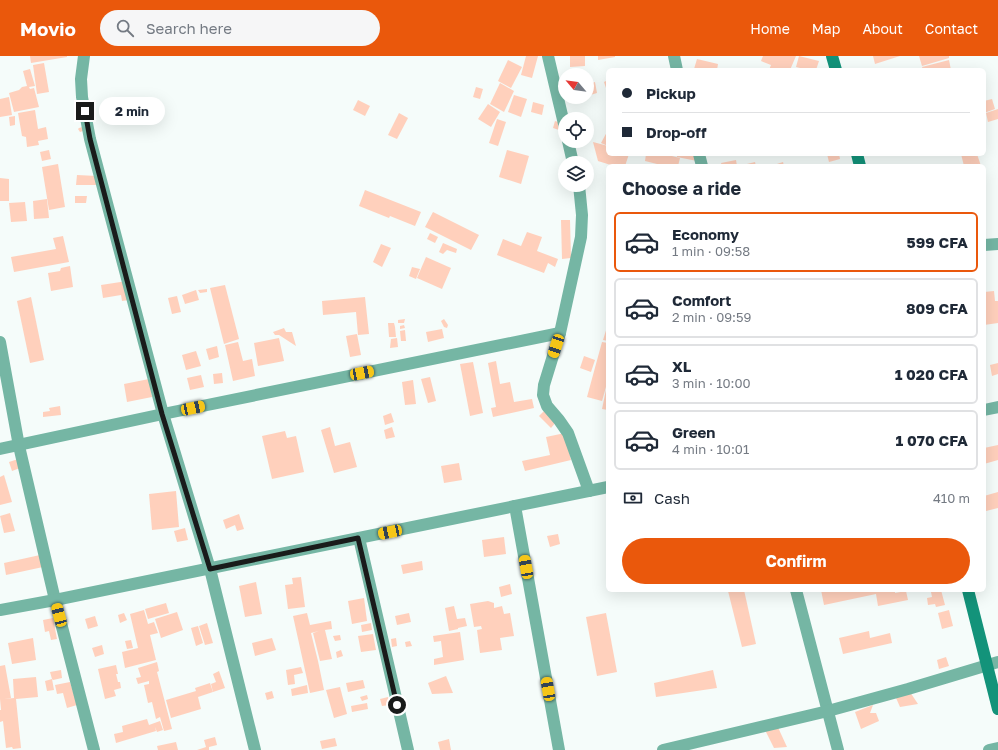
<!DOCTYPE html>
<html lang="en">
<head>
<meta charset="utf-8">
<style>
	body { margin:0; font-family:"Golos Text",sans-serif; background:#f6f6f7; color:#1f2937; height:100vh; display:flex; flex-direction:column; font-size:15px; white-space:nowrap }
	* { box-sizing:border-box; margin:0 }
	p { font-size:13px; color:#747a83 }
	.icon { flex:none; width:22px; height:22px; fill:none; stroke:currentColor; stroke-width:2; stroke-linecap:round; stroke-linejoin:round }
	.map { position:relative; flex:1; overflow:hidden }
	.sheet { position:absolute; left:606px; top:108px; width:380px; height:428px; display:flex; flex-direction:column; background:#fff; border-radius:6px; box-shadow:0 4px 16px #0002 }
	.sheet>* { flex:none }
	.banner { position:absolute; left:606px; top:12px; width:380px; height:88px; border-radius:6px; box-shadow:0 4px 16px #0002; display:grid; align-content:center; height:88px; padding:0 16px; background:#fff }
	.needle { width:26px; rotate:299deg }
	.fabs { position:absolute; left:558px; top:12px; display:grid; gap:8px }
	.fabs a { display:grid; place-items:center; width:36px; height:36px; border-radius:50%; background:#fff; box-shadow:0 4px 16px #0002; font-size:20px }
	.end { position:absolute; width:18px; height:18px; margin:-9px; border:5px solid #191b1a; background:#fff; box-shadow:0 0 0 2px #fff }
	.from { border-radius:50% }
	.bubble { position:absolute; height:28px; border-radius:14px; background:#fff; box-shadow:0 4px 16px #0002; font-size:13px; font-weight:700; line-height:28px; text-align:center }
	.car { position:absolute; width:12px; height:24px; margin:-12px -6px; border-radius:5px; box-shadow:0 0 3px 1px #0007; background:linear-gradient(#f5c518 24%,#345 0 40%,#f5c518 0 76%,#345 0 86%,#f5c518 0) }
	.banner b { display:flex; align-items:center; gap:14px; height:38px; font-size:15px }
	.banner b+b { border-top:1px solid #e0e1e3 }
	.banner i { width:10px; height:10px; background:#1f2937 }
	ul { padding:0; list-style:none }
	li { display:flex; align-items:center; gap:12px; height:60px; margin:0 8px 6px; padding:0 8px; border:2px solid #e0e1e3; border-radius:6px }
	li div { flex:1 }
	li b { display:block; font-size:15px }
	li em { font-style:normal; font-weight:700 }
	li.active { border-color:#ea580c }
	li>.icon { width:36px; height:36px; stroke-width:1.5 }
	h2 { padding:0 16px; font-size:18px; line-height:48px }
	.pay { display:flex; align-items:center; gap:10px; height:44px; padding:0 16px; font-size:15px }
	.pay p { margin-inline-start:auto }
	.button { display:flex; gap:8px; margin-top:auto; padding:8px 16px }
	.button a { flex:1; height:46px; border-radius:24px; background:#ea580c; color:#fff; font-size:16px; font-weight:700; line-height:46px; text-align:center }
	header { display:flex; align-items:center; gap:24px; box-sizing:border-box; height:56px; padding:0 20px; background:#ea580c; color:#fff }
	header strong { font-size:19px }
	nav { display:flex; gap:22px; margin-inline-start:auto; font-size:14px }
	.search { width:280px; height:36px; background:#f6f6f7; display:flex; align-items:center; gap:10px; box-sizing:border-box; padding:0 14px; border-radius:22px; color:#747a83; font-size:15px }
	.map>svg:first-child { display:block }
	.building { fill:#ffd0bc }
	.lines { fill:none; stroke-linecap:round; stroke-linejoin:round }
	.street { stroke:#75b6a4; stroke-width:12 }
	.secondary { stroke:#13937a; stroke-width:12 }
	.route { stroke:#191b1a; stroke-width:5 }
</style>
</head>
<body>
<header>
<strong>Movio</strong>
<div class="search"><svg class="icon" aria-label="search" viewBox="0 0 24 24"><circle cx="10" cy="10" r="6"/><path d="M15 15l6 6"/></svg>Search here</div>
<nav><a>Home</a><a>Map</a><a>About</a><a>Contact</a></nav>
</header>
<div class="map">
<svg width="998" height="694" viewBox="0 0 998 694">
	<rect width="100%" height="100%" fill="#f5fcfa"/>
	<g class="building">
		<polygon points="30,0 67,0 67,1 31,7"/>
		<polygon points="526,0 538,0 532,22 521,19"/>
		<polygon points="570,0 585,0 585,10 570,11"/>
		<polygon points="598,0 615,0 615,1 598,4"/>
		<polygon points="763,0 796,0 790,14 769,14 771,9 761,5"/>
		<polygon points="799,0 819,5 816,14 808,14 796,11"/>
		<polygon points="873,0 900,0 875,8"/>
		<polygon points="919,0 949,0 949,2 922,10"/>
		<polygon points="697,3 718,8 717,14 698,14 694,13"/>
		<polygon points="508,4 522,11 511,32 498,25"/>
		<polygon points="949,4 951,14 923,14 922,11"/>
		<polygon points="44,7 49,36 37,38 33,9"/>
		<polygon points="30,13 35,30 29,31 30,33 34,32 39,51 14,56 9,37 19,34 22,31 27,30 23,15"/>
		<polygon points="608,24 608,35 607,35 604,26"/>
		<polygon points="595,26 597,37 587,40 587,28"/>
		<polygon points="500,27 514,35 504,56 490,48"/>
		<polygon points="476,31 483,33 480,43 473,41"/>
		<polygon points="514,39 527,43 521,61 508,56"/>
		<polygon points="9,41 12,59 0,61 0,43"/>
		<polygon points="992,43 995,53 984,57 984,45"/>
		<polygon points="358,44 370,50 365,60 353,54"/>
		<polygon points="533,46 544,49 542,59 531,56"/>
		<polygon points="488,48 500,56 491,71 478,63"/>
		<polygon points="998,53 998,63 988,66 986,57"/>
		<polygon points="35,54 38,73 46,71 48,83 38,85 39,89 27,91 26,81 22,80 18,57"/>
		<polygon points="399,57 408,62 397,83 388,79"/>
		<polygon points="15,60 15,69 10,70 9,61"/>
		<polygon points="497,63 506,66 498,90 489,87"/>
		<polygon points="555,65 564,68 562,75 553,72"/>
		<polygon points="86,70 83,75 80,76 78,73 79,72"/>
		<polygon points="608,74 608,90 601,87"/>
		<polygon points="593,86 608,90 608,98 629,98 625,110 614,110 598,105"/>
		<polygon points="49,94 51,103 42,105 40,96"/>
		<polygon points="507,94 529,100 521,128 499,121"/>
		<polygon points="646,98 664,98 680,102 678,110 661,110 661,109 645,105"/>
		<polygon points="677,98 699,98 697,105 677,101"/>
		<polygon points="827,98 839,98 840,103 829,106"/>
		<polygon points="961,98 977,98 981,110 964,110"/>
		<polygon points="736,104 737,110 722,110 721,107"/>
		<polygon points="755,106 756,110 748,110 747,108"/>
		<polygon points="783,106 784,110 771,110"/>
		<polygon points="58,108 65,151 49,154 42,111"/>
		<polygon points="77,119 97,120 97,129 76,129"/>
		<polygon points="0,122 9,123 9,145 0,145"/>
		<polygon points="365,134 421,156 415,170 390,160 389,162 359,150"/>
		<polygon points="75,140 87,140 86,147 75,147"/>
		<polygon points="47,143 49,162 34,163 33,145"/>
		<polygon points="25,146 27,165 11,166 9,147"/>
		<polygon points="433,156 479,179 471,194 425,171"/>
		<polygon points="561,164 570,164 571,202 562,203"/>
		<polygon points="527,176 542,181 537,195 558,203 555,211 548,207 544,217 497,199 503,183 521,190"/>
		<polygon points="430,177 438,181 435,187 427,183"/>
		<polygon points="63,180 69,206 14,216 11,201 56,193 53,182"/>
		<polygon points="443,187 457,193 456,197 447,194 443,198 439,196"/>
		<polygon points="381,188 391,192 382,211 373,206"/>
		<polygon points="426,201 451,212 442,233 417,222"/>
		<polygon points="70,210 73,231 51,235 48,217 60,215 61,212"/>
		<polygon points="412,211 420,213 416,223 409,220"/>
		<polygon points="127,225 129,244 122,245 121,239 103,242 101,229"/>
		<polygon points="225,229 239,283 224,288 210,232"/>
		<polygon points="207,233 207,236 200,237 198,234"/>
		<polygon points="196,234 199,244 185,248 182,239"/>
		<polygon points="994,235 995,245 998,245 998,267 984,269 984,236"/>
		<polygon points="177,240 181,256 172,258 168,242"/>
		<polygon points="31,241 44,304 30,307 17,245"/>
		<polygon points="365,241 369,278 358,279 356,256 323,259 322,245"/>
		<polygon points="405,263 404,267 398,267 398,264"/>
		<polygon points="444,263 448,269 447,272 444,271 441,265"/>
		<polygon points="388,267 394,267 395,271 396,281 389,281"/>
		<polygon points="608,268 608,285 603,284"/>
		<polygon points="404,269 405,272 400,273 400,270"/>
		<polygon points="284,272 286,276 292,276 296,290 279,279 275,279 273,276"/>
		<polygon points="442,273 444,282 428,286 426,276"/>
		<polygon points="405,274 406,285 401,285 400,275"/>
		<polygon points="357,278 361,299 350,301 346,280"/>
		<polygon points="279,282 284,305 258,310 254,287"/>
		<polygon points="397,282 398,291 390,292 391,283"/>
		<polygon points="238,286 243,305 252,303 255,320 233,325 225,289"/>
		<polygon points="602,286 608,287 608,324 602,345 587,341"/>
		<polygon points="217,290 219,301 209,304 206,293"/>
		<polygon points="196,295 201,310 186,314 182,299"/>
		<polygon points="584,300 595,304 591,316 580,312"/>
		<polygon points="496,305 500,328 510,326 514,346 532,343 534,352 493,361 491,352 496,351 488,307"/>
		<polygon points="473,306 483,357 470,360 460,308"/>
		<polygon points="998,307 998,318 992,320 990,309"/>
		<polygon points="222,317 223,327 214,328 213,318"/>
		<polygon points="201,319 204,331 190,334 187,322"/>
		<polygon points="430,321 436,345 428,347 421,323"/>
		<polygon points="149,323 152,341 127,346 124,328"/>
		<polygon points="413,324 416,348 405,349 402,326"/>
		<polygon points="607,329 608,329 608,354 602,353"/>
		<polygon points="60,350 61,359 43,361 43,356 50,355 49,352"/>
		<polygon points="544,355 556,366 551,372 539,360"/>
		<polygon points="391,357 394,366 385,369 383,360"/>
		<polygon points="330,371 335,390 350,386 357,411 334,417 321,374"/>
		<polygon points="392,371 395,381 386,383 384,374"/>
		<polygon points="285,375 287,382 296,380 304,416 272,423 262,380"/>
		<polygon points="565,377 571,404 525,415 522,405 550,399 546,381"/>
		<polygon points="998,389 998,404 984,408 984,392"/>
		<polygon points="18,403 20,412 12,415 9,406"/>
		<polygon points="459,407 462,424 444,427 441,410"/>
		<polygon points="4,419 12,446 0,449 0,421"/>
		<polygon points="176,435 179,471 152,474 149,438"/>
		<polygon points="998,436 998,452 986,455 984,446 984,440"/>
		<polygon points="10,457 15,475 4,477 0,460"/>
		<polygon points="239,458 244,473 237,475 235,469 226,473 223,464"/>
		<polygon points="185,472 188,484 177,486 174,475"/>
		<polygon points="558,478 560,488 550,491 547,480"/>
		<polygon points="504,481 506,498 484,501 482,484"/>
		<polygon points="40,499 43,511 6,519 4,507"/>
		<polygon points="422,505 423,514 403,518 401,509"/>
		<polygon points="301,521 305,551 288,553 285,529 293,528 292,522"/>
		<polygon points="256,526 262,558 245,561 239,530"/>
		<polygon points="510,528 512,538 501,541 499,531"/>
		<polygon points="730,534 744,534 756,588 742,591 728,535"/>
		<polygon points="821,534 895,534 895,537 906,535 908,544 878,550 876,538 824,549"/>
		<polygon points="938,534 941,534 945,549 936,551 935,548 928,549 927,542 932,541 931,536"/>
		<polygon points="364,542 367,565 352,568 348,545"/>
		<polygon points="488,545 494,547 494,552 502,550 504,558 510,557 514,580 500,582 502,594 480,597 477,574 482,573 481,570 474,571 470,548"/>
		<polygon points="166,547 169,557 148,563 145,553"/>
		<polygon points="454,550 457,563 465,562 467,570 458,572 458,573 449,575 445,552"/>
		<polygon points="144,554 148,568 154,566 158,577 150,579 156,604 125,612 122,596 138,592 130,558"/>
		<polygon points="949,554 953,570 942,573 938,557"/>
		<polygon points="177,556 183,574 161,582 155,563"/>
		<polygon points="124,557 127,564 120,567 118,559"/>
		<polygon points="307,557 310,569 331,565 332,573 325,574 332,603 320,605 313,577 319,575 311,577 318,605 324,634 310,637 293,560"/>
		<polygon points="409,557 411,566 397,569 395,560"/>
		<polygon points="606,557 617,616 597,620 586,561"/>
		<polygon points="95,560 98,570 88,573 85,563"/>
		<polygon points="53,562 57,583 51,584 49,575 45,576 43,564"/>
		<polygon points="207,567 213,587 205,589 199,570"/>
		<polygon points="371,567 372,574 362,576 361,569"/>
		<polygon points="198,570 203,587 196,590 191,572"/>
		<polygon points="869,575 870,582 890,577 892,587 843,598 839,582"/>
		<polygon points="460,576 464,604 434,609 434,603 443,601 441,585 434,586 433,580"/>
		<polygon points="373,578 376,594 361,596 358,580"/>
		<polygon points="340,579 341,584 335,585 333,580"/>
		<polygon points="33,582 36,604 12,608 8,587"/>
		<polygon points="272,582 276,594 255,600 252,587"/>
		<polygon points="396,582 397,590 392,591 391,583"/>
		<polygon points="131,584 133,592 127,593 125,585"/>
		<polygon points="410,585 412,590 406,591 405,586"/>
		<polygon points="102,589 104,598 95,601 92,592"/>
		<polygon points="341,594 343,600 337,602 336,596"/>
		<polygon points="946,601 949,610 939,613 937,604"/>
		<polygon points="157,606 159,615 157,616 172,673 164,675 160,661 156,663 152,646 148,647 144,629 149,628 149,625 138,628 136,622 141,621 138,612"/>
		<polygon points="5,609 11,642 4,643 14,642 13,623 36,621 38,641 16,643 21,692 13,693 12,691 6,692 3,665 0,666 0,654 1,654 0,643 0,610"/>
		<polygon points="116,609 118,618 116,618 118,626 120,626 121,632 114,634 116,640 105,643 98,613"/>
		<polygon points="301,611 303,617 294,619 295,628 288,629 286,614"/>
		<polygon points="61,614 62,622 53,624 52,623 54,634 47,635 45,625 52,623 50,616"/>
		<polygon points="713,614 717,632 656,641 654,627"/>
		<polygon points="219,615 225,632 213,636 211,628 216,626 213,618"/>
		<polygon points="446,620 453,637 432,638 428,627"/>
		<polygon points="363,624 365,632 348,636 346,627"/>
		<polygon points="70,626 77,649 67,652 63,637 57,638 55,629"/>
		<polygon points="210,627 213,636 198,641 201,653 171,662 166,644 196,635 195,632"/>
		<polygon points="307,629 308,637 292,640 291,633"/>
		<polygon points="340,631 347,658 334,662 326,634"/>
		<polygon points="908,633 918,648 900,651 893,635"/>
		<polygon points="272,635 274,642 267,644 265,637"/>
		<polygon points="367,639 368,643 362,645 360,641"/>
		<polygon points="388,641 390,649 382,650 380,643"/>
		<polygon points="367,647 368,653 352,656 351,650"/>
		<polygon points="873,649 870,657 876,657 879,665 861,673 855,656"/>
		<polygon points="147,663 149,669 160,665 163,674 157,676 155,671 156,675 116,687 114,678 123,676 122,670"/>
		<polygon points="776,667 787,691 774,692 765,674"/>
		<polygon points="215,681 217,689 209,691 209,694 197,694 206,691 204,684"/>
		<polygon points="335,682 337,690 322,693 320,685"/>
		<polygon points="449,683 451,694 440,694 438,686"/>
		<polygon points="176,686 178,694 158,694 157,690"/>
	</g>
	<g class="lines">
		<g class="street">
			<polyline points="84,0 81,23 82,41 90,83 163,358 210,513 255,694"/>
			<polyline points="548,0 565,72"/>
			<polyline points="674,0 677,14"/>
			<polyline points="568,85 573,107"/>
			<polyline points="699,98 702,110"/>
			<polyline points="579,129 582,159 581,181 560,277 544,329 543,339 547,350 559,364 568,377 589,435"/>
			<polyline points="984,189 998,188"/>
			<polyline points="0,286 19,390 55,544 94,694"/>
			<polyline points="984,354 998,351"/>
			<polyline points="0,393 163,358 560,277"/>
			<polyline points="515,450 559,694"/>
			<polyline points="359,482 408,694"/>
			<polyline points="796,534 838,694"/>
			<polyline points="0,554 55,544 608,431"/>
			<polyline points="663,694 828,655 908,633 998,606"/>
			<polyline points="989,694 998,692"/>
		</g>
		<g class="secondary">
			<polyline points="832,0 836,14"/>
			<polyline points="857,98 860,110"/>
			<polyline points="968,534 998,653"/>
		</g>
	</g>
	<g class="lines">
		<polyline class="route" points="85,55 90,83 162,358 210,513 358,482 397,649"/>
	</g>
</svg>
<div class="fabs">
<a><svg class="needle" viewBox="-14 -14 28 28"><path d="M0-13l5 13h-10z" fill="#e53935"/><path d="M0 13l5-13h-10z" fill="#747a83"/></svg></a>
<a><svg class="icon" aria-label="locate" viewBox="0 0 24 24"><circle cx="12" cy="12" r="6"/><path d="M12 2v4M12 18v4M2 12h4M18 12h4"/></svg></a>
<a><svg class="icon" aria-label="layers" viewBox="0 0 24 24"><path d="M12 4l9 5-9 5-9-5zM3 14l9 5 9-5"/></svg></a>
</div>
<i class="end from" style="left:397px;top:649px"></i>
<i class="end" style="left:85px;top:55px"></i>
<div class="bubble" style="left:99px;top:41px;width:66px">2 min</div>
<i class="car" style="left:556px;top:290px;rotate:198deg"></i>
<i class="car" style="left:362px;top:317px;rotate:79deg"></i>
<i class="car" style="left:193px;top:352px;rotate:78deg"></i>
<i class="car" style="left:390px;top:476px;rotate:258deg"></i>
<i class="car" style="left:526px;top:511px;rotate:350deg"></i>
<i class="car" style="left:59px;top:559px;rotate:345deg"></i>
<i class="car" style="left:548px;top:633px;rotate:350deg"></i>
<div class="banner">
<b><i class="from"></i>Pickup</b>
<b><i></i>Drop-off</b>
</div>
<section class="sheet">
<h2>Choose a ride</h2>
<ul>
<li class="active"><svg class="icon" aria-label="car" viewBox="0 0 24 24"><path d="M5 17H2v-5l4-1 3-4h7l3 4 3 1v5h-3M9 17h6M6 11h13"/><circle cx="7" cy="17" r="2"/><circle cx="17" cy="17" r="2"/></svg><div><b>Economy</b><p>1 min · 09:58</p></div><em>599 CFA</em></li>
<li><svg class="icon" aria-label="car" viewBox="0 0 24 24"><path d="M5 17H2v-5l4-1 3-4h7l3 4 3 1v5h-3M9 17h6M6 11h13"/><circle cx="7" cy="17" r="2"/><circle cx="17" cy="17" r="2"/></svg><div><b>Comfort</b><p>2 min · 09:59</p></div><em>809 CFA</em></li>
<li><svg class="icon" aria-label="car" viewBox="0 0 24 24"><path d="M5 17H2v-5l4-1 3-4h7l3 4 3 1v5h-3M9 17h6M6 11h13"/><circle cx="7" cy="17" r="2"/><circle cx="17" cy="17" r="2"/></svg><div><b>XL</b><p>3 min · 10:00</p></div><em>1 020 CFA</em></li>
<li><svg class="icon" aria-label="car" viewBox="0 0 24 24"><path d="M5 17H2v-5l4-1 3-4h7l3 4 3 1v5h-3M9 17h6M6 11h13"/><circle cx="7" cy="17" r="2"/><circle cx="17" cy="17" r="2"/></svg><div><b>Green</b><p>4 min · 10:01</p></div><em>1 070 CFA</em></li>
</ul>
<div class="pay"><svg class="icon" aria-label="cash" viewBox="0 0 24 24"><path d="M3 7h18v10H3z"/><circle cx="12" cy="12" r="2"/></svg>Cash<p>410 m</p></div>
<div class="button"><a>Confirm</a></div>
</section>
</div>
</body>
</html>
